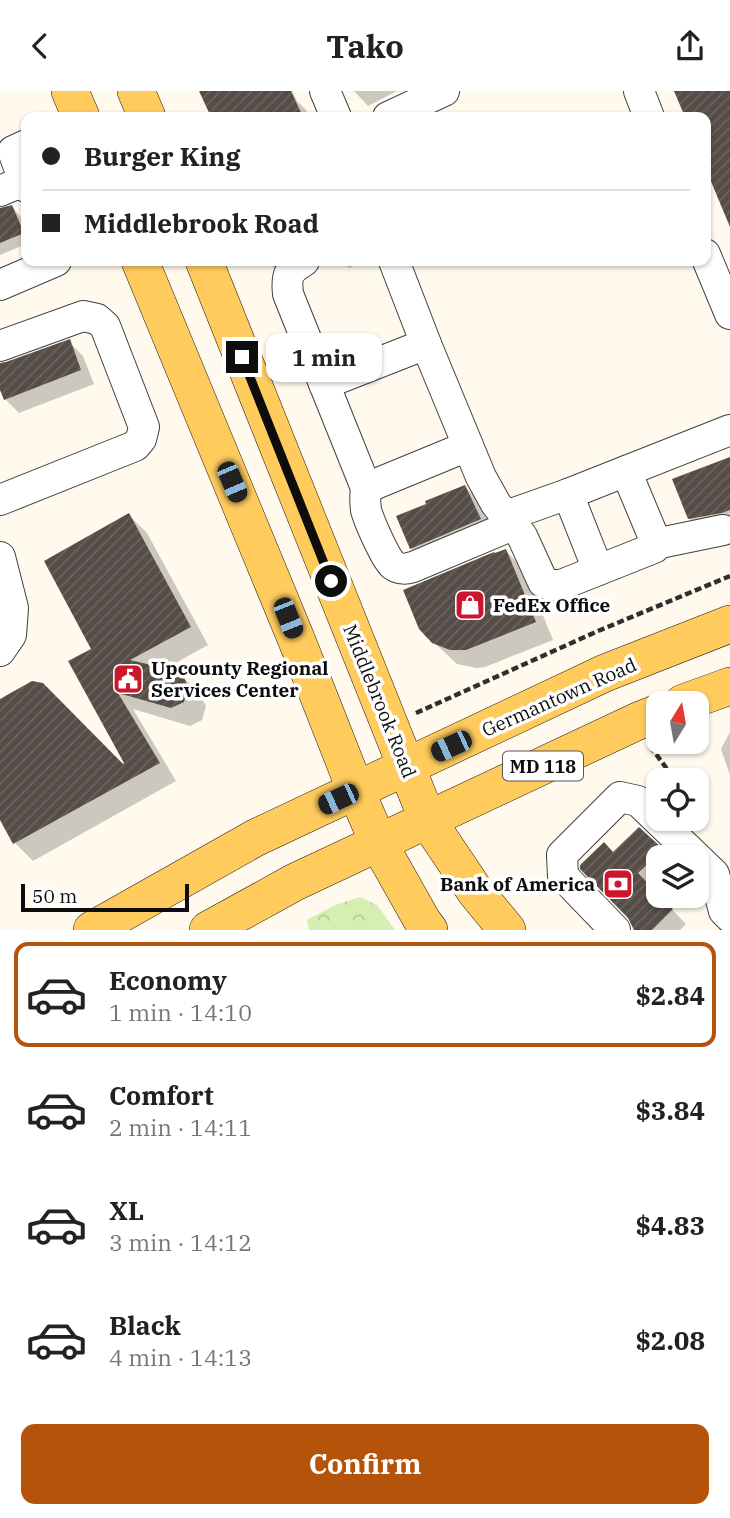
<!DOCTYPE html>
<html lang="en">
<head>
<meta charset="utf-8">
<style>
	body { margin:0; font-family:"IBM Plex Serif",serif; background:#f2f2f2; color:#222; height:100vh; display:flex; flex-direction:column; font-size:26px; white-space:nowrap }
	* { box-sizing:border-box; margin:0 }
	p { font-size:23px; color:#767676 }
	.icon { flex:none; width:38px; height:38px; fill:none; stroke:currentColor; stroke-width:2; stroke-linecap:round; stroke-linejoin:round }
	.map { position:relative; height:839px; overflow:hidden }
	.drawer { display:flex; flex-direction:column; background:#fff; flex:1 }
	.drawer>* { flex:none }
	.top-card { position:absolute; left:21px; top:21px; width:690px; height:154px; border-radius:14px; box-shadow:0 2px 5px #0004; display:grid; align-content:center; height:154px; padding:0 21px; background:#fff }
	.needle { width:46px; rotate:11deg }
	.buttons { position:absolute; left:646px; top:600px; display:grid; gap:14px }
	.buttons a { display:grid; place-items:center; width:63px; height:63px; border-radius:14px; background:#fff; box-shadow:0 2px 5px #0004; font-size:35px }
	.scale { position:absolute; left:21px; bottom:18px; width:168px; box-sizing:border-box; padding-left:7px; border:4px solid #0d0d0d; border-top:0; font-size:19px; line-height:24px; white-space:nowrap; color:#0d0d0d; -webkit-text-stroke:5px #fff; paint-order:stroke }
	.end { position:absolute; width:32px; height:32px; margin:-16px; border:9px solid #0d0d0d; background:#fff; box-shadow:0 0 0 4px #fff }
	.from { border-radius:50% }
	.bubble { position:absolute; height:49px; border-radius:14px; background:#fff; box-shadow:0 2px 5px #0004; font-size:23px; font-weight:800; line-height:49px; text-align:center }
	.car { position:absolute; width:21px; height:42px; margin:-21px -10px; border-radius:9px; box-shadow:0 0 5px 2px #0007; background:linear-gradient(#222 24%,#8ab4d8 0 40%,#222 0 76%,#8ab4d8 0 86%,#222 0) }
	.top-card b { display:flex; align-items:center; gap:24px; height:66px; font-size:26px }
	.top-card b+b { border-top:2px solid #e0e0e0 }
	.top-card i { width:18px; height:18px; background:#222 }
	ul { padding:12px 0 0; list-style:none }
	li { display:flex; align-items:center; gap:21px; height:105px; margin:0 14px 10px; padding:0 7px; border:4px solid transparent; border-radius:14px }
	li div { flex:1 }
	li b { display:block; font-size:26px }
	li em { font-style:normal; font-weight:800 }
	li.selected { border-color:#b45309 }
	li>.icon { width:63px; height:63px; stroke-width:1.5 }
	.primary-button { display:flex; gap:14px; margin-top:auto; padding:14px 21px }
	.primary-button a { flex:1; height:80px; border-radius:14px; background:#b45309; color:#fff; font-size:28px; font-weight:800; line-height:80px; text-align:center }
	header { display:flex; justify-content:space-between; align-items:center; height:91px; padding:0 21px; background:#fff; font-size:32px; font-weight:800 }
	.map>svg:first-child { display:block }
	.park { fill:url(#park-crowns) }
	.shadow { fill:#0003 }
	.building { fill:url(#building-hatch) }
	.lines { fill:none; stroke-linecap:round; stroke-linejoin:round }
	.minor-casing { stroke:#404040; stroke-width:32 }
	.major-casing { stroke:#1e1e1e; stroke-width:38 }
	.path { stroke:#2f2f2f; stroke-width:4.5; stroke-dasharray:7 3.5; stroke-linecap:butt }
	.minor { stroke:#fff; stroke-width:30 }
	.major { stroke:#ffcb5d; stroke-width:37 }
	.route { stroke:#0d0d0d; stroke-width:9 }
	.labels { text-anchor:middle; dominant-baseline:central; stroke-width:7; stroke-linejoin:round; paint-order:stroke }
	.shield { fill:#fff; stroke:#565656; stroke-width:2 }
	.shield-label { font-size:18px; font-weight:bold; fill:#0d0d0d }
	.poi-label { font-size:19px; font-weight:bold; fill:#0d0d0d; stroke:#fff; text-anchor:start }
	.street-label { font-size:19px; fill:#0d0d0d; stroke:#fff }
</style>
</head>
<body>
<header><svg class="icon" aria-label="back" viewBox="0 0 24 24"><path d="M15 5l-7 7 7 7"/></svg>Tako<svg class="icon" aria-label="share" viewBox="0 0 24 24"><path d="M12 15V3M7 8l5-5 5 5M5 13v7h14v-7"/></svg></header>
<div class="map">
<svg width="730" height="839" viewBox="0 0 730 839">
	<defs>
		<pattern id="park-crowns" width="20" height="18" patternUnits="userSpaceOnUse" patternTransform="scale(1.75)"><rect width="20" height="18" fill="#d6eeb2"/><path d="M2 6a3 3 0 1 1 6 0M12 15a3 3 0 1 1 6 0" fill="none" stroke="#b6cb98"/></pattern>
		<pattern id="building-hatch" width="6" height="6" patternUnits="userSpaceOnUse" patternTransform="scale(1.75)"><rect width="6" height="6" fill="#574d48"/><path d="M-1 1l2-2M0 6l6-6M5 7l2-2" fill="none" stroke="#6a625e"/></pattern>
	</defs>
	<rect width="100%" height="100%" fill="#fffaed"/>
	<polygon class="park" points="360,806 377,814 395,839 309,839 307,829 335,814"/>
	<g class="shadow">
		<polygon points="201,0 292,0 297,10 306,19 309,26 213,26"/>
		<polygon points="354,0 397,0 368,15"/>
		<polygon points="12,116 20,125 26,139 26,153 0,164 0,118"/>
		<polygon points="267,170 308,170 283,186"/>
		<polygon points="342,170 364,170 349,177"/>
		<polygon points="69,251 83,265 94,293 19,322 5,308 0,294 0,274"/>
		<polygon points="730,367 730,436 703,442 689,427"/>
		<polygon points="465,396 479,410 494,443 425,471 411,457 429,414"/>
		<polygon points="129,424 147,442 208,554 163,579 180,583 199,602 206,615 202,629 190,635 133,618 176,690 33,770 15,752 0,725 0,610 123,675 126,672 93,558"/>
		<polygon points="506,460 524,478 553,549 485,576 477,577 457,573 426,544"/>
		<polygon points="730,641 730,684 721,658"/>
		<polygon points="639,738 669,766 658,766 658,790 651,797 686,833 680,839 637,839 613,763"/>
	</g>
	<g class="building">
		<polygon points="199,0 291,0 303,26 211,26"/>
		<polygon points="674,0 730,0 730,136 705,76 705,26 685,26"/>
		<polygon points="12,114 24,142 0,152 0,117"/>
		<polygon points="70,248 81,279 4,309 0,299 0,272 6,271"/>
		<polygon points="730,366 730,419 722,422 688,428 672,388"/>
		<polygon points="465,394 481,428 410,458 396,425 426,413 425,410"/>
		<polygon points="129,422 191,536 130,569 181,581 188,595 184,611 171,617 118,602 160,672 13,753 0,729 0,608 32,590 43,592 123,673 124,672 68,570 91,558 44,470"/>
		<polygon points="506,458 536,531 466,559 450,559 432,552 419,538 403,499 494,461 495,462"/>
		<polygon points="639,736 663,758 638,782 658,803 658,805 660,805 673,818 652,839 634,839 628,827 580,778 580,774 604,751 613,761"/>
	</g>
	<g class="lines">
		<g class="minor-casing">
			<g id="minor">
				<polyline points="325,0 336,26"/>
				<polyline points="639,0 649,26"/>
				<polyline points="388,26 444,0"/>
				<polyline points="26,54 13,60 26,96"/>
				<polyline points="0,100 24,90"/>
				<polyline points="705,163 730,223"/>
				<path d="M304 170C288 180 286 184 288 203L366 397 468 355"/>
				<polyline points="394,170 426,253 481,386 496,413 522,445 543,491 550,494 561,494 654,457 655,453 654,447 626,380"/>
				<polyline points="0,194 56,170"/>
				<polyline points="0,255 83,225 97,228 105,235 144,336 141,348 135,355 0,409"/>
				<polyline points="324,293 426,253"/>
				<path d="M366 397C365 404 365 411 366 419 369 430 385 467 393 474 400 479 406 478 413 476L513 434"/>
				<polyline points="568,403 598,479"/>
				<polyline points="506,425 568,403 730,339"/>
				<polyline points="655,453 723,439"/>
				<polyline points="0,466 13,517 11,544 0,560"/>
				<polyline points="615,839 563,785 562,764 620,706 638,710 714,783 724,820 730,826"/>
			</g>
		</g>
		<g class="major-casing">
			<g id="major">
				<polyline points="70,0 81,26"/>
				<polyline points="136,0 147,26"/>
				<polyline points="140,170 297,550 356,700 379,753 423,831 429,839"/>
				<polyline points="204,170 428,730 475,800 507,839"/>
				<polyline points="683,612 730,595"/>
				<polyline points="92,839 255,747 605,582 730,533"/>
				<polyline points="208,839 295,791 638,630 658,622"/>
			</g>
		</g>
		<g class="path">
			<polyline points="416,622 598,540 730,485"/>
			<polyline points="650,655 670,682"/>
		</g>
		<use href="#minor" class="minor"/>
		<use href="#major" class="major"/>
	</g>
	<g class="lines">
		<polyline class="route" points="242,266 331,490"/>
	</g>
	<defs>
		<g id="shop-square" transform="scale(1.575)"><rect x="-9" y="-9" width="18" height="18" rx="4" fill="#cc162d" stroke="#fff"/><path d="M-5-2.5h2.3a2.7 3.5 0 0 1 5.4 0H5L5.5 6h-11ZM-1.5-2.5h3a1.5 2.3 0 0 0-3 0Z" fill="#fff"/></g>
		<g id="civic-square" transform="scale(1.575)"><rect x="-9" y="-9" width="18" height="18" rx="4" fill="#cc162d" stroke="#fff"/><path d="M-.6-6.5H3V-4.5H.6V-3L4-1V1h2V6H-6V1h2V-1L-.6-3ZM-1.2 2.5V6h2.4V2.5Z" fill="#fff"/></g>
		<g id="bank-square" transform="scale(1.575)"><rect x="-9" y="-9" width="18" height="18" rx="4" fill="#cc162d" stroke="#fff"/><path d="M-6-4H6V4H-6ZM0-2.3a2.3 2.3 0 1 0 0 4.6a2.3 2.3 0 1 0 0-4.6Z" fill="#fff"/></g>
	</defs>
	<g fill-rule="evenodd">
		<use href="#shop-square" x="470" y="514"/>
		<use href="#civic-square" x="128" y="588"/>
		<use href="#bank-square" x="618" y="793"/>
	</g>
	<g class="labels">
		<rect class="shield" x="503" y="660.5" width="80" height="29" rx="5"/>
		<g class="shield-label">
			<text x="543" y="675">MD 118</text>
		</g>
		<g class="poi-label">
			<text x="493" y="514">FedEx Office</text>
			<text x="151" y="577">Upcounty Regional<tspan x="151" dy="22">Services Center</tspan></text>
			<text x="595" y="793" text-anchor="end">Bank of America</text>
		</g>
		<g class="street-label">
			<text transform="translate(559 606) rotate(-24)">Germantown Road</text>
			<text transform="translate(380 610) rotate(68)">Middlebrook Road</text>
		</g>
	</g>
</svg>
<div class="buttons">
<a><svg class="needle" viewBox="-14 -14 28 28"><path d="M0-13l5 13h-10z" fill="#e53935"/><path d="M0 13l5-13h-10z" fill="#767676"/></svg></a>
<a><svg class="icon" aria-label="locate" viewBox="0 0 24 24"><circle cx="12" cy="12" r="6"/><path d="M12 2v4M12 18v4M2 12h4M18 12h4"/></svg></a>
<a><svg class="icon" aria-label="layers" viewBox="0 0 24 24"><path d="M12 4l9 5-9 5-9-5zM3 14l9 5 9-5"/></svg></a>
</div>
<div class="scale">50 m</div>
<i class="end from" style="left:331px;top:490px"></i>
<i class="end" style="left:242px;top:266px"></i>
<div class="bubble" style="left:266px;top:242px;width:116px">1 min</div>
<i class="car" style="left:232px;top:391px;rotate:157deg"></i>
<i class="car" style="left:288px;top:527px;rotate:158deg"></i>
<i class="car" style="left:451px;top:655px;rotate:245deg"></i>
<i class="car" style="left:338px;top:708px;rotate:245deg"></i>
<div class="top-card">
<b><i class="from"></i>Burger King</b>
<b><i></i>Middlebrook Road</b>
</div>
</div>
<section class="drawer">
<ul>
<li class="selected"><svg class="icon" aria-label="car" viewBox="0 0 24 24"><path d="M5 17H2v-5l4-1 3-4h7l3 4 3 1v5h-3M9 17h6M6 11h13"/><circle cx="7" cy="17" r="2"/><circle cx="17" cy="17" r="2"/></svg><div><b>Economy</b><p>1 min · 14:10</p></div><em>$2.84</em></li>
<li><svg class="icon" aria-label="car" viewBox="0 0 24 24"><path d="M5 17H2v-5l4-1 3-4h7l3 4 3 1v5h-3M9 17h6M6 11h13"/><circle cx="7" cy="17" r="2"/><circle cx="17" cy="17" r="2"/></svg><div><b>Comfort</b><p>2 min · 14:11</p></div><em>$3.84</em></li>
<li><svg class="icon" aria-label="car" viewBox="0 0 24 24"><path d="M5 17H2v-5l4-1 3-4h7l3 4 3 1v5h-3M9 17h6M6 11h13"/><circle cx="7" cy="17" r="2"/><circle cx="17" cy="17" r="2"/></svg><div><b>XL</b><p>3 min · 14:12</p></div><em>$4.83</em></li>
<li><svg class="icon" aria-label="car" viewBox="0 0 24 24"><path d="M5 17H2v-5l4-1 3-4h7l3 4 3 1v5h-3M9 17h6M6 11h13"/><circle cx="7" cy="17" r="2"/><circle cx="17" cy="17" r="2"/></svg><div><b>Black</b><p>4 min · 14:13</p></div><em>$2.08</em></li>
</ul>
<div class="primary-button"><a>Confirm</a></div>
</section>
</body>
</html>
